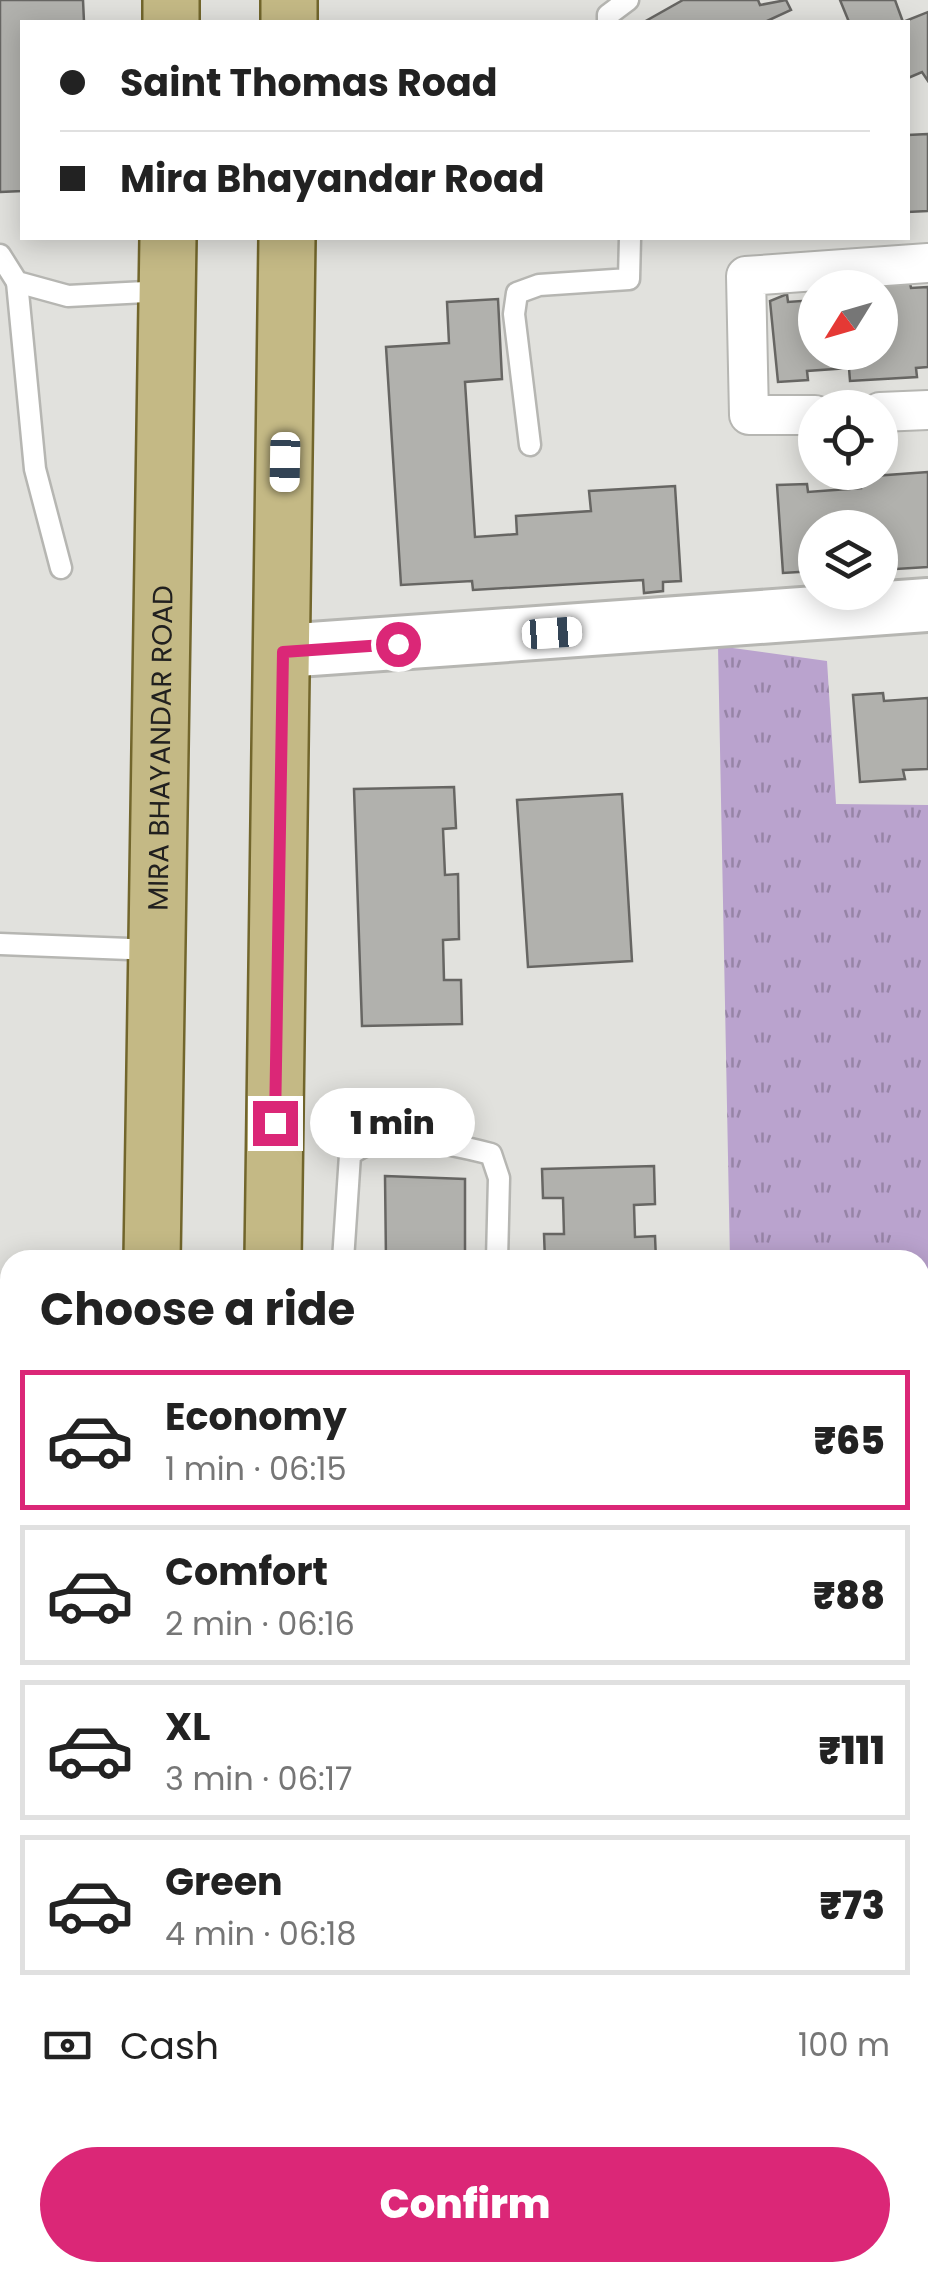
<!DOCTYPE html>
<html lang="en">
<head>
<meta charset="utf-8">
<style>
	body { margin:0; font-family:Poppins,sans-serif; background:#f2f2f2; color:#222; height:100vh; display:flex; flex-direction:column; font-size:38px; white-space:nowrap }
	* { box-sizing:border-box; margin:0 }
	p { font-size:32px; color:#767676 }
	.icon { flex:none; width:55px; height:55px; fill:none; stroke:currentColor; stroke-width:2; stroke-linecap:round; stroke-linejoin:round }
	.map { position:relative; flex:1; overflow:hidden }
	.details { position:absolute; left:0px; top:1250px; width:930px; height:1032px; display:flex; flex-direction:column; background:#fff; border-radius:30px 30px 0 0; box-shadow:0 5px 25px #0003 }
	.details>* { flex:none }
	.top-card { position:absolute; left:20px; top:20px; width:890px; height:220px; border-radius:0px; box-shadow:0 5px 25px #0003; display:grid; align-content:center; height:220px; padding:0 40px; background:#fff }
	.needle { width:65px; rotate:233deg }
	.buttons { position:absolute; left:798px; top:270px; display:grid; gap:20px }
	.buttons a { display:grid; place-items:center; width:100px; height:100px; border-radius:50%; background:#fff; box-shadow:0 5px 25px #0003; font-size:50px }
	.end { position:absolute; width:45px; height:45px; margin:-22px; border:12px solid #db2777; background:#fff; box-shadow:0 0 0 5px #fff }
	.from { border-radius:50% }
	.bubble { position:absolute; height:70px; border-radius:35px; background:#fff; box-shadow:0 5px 25px #0003; font-size:32px; font-weight:800; line-height:70px; text-align:center }
	.car { position:absolute; width:30px; height:60px; margin:-30px -15px; border-radius:12px; box-shadow:0 0 8px 2px #0007; background:linear-gradient(#fff 24%,#345 0 40%,#fff 0 76%,#345 0 86%,#fff 0) }
	.top-card b { display:flex; align-items:center; gap:35px; height:95px; font-size:38px }
	.top-card b+b { border-top:2px solid #e0e0e0 }
	.top-card i { width:25px; height:25px; background:#222 }
	ul { padding:0; list-style:none }
	li { display:flex; align-items:center; gap:30px; height:140px; margin:0 20px 15px; padding:0 20px; border:5px solid #e0e0e0; border-radius:0px }
	li div { flex:1 }
	li b { display:block; font-size:38px }
	li em { font-style:normal; font-weight:800 }
	li.on { border-color:#db2777 }
	li>.icon { width:90px; height:90px; stroke-width:1.5 }
	h2 { padding:0 40px; font-size:45px; line-height:120px }
	.pay { display:flex; align-items:center; gap:25px; height:110px; padding:0 40px; font-size:38px }
	.pay p { margin-inline-start:auto }
	.primary-button { display:flex; gap:20px; margin-top:auto; padding:20px 40px }
	.primary-button a { flex:1; height:115px; border-radius:60px; background:#db2777; color:#fff; font-size:40px; font-weight:800; line-height:115px; text-align:center }
	.map>svg:first-child { display:block }
	.park { fill:url(#park-tufts) }
	.building { fill:#b1b1ad; stroke:#676663; stroke-width:2.5 }
	.lines { fill:none; stroke-linecap:round; stroke-linejoin:round }
	.lane-casing { stroke:#b6b6b2; stroke-width:25 }
	.street-casing { stroke:#b6b6b2; stroke-width:42 }
	.secondary-casing { stroke:#b6b6b2; stroke-width:58 }
	.primary-casing { stroke:#72662c; stroke-width:60 }
	.lane { stroke:#fff; stroke-width:20 }
	.street { stroke:#fff; stroke-width:38 }
	.secondary { stroke:#fff; stroke-width:52 }
	.primary { stroke:#c4b985; stroke-width:55 }
	.primary-bridge-casing { stroke:#72662c; stroke-width:60; stroke-linecap:butt }
	.primary-bridge { stroke:#c4b985; stroke-width:55 }
	.route { stroke:#db2777; stroke-width:12 }
	.labels { text-anchor:middle; dominant-baseline:central; stroke-width:8; stroke-linejoin:round; paint-order:stroke }
	.street-label { font-size:28px; fill:#21201f; stroke:#fff }
</style>
</head>
<body>
<div class="map">
<svg width="928" height="2281" viewBox="0 0 928 2281">
	<defs>
		<pattern id="park-tufts" width="24" height="20" patternUnits="userSpaceOnUse" patternTransform="scale(2.5)"><rect width="24" height="20" fill="#baa3ce"/><path d="M3 7l-1-3M5 7V3M7 7l1-3M15 17l-1-3M17 17v-4M19 17l1-3" fill="none" stroke="#9784a7"/></pattern>
	</defs>
	<rect width="100%" height="100%" fill="#e1e1dd"/>
	<polygon class="park" points="718,646 827,661 836,804 928,805 928,1318 920,1318 920,1260 730,1260"/>
	<g class="building">
		<polygon points="0,0 83,0 84,22 22,22 22,191 0,192"/>
		<polygon points="683,0 758,0 760,5 786,0 791,10 765,22 644,22"/>
		<polygon points="840,0 895,0 903,22 928,12 928,81 922,72 908,78 908,22 849,22"/>
		<polygon points="928,134 928,211 908,212 908,135"/>
		<polygon points="910,283 911,288 928,287 928,367 916,368 917,377 850,381 849,368 807,371 808,380 778,382 770,301 787,294 788,302 815,300 815,352 880,352 880,288 839,287"/>
		<polygon points="498,299 502,379 465,382 475,537 517,534 516,516 591,511 589,491 675,486 681,581 663,582 663,591 644,593 643,580 473,590 472,581 401,585 386,347 449,343 447,302"/>
		<polygon points="928,472 928,567 880,570 880,528 815,528 815,571 783,573 777,485 807,484 808,492 861,488 860,477"/>
		<polygon points="883,693 884,701 928,698 928,769 903,770 905,779 860,782 853,695"/>
		<polygon points="454,787 456,828 443,829 445,875 458,874 459,939 443,940 444,980 461,980 462,1024 362,1026 354,789"/>
		<polygon points="622,794 632,961 528,967 517,800"/>
		<polygon points="654,1166 655,1204 634,1205 635,1237 655,1236 656,1260 545,1260 544,1234 564,1234 563,1198 543,1198 542,1169"/>
		<polygon points="385,1176 465,1179 465,1260 386,1260"/>
		<polygon points="920,1361 928,1361 926,1449 920,1449"/>
		<polygon points="0,2151 10,2151 10,2272 29,2272 29,2281 0,2281"/>
	</g>
	<g class="lines">
		<g class="lane-casing">
			<g id="lane">
				<polyline points="608,22 608,15 628,0"/>
				<polyline points="0,255 17,282 68,296 165,291"/>
				<polyline points="17,282 35,469 61,568"/>
				<polyline points="530,445 514,314 517,293 539,285 629,279 630,238"/>
				<polyline points="0,944 155,950"/>
				<path d="M343 1260 350 1155C382 1127 452 1144 491 1154L499 1178 497 1260"/>
				<polyline points="0,1303 10,1303"/>
			</g>
		</g>
		<g class="street-casing">
			<g id="street">
				<polyline points="880,412 928,410"/>
				<polyline points="815,415 749,415 746,276 928,263"/>
			</g>
		</g>
		<g class="secondary-casing">
			<g id="secondary">
				<polyline points="283,651 928,605"/>
				<polyline points="920,1491 928,1491"/>
				<polyline points="0,2066 10,2066"/>
				<polyline points="0,2131 10,2131"/>
				<polyline points="419,2272 439,2281"/>
				<polyline points="150,2273 270,2275 286,2281"/>
			</g>
		</g>
		<g class="primary-casing">
			<g id="primary">
				<polyline points="171,22 171,0"/>
				<polyline points="289,22 289,0"/>
				<path id="s1" d="M152 1260 168 238"/>
				<polyline points="273,1260 287,238"/>
			</g>
		</g>
		<use href="#lane" class="lane"/>
		<use href="#street" class="street"/>
		<use href="#secondary" class="secondary"/>
		<use href="#primary" class="primary"/>
		<g class="primary-bridge-casing">
			<g id="primary-bridge">
				<polyline points="166,2281 166,2272"/>
				<polyline points="244,2281 244,2272"/>
			</g>
		</g>
		<use href="#primary-bridge" class="primary-bridge"/>
	</g>
	<g class="lines">
		<polyline class="route" points="275,1123 283,652 398,644"/>
	</g>
	<g class="labels">
		<g class="street-label">
			<text stroke="none"><textPath href="#s1" startOffset="512">MIRA BHAYANDAR ROAD</textPath></text>
		</g>
	</g>
</svg>
<div class="buttons">
<a><svg class="needle" viewBox="-14 -14 28 28"><path d="M0-13l5 13h-10z" fill="#e53935"/><path d="M0 13l5-13h-10z" fill="#767676"/></svg></a>
<a><svg class="icon" aria-label="locate" viewBox="0 0 24 24"><circle cx="12" cy="12" r="6"/><path d="M12 2v4M12 18v4M2 12h4M18 12h4"/></svg></a>
<a><svg class="icon" aria-label="layers" viewBox="0 0 24 24"><path d="M12 4l9 5-9 5-9-5zM3 14l9 5 9-5"/></svg></a>
</div>
<i class="end from" style="left:398px;top:644px"></i>
<i class="end" style="left:275px;top:1123px"></i>
<div class="bubble" style="left:310px;top:1088px;width:165px">1 min</div>
<i class="car" style="left:285px;top:462px;rotate:181deg"></i>
<i class="car" style="left:552px;top:633px;rotate:86deg"></i>
<div class="top-card">
<b><i class="from"></i>Saint Thomas Road</b>
<b><i></i>Mira Bhayandar Road</b>
</div>
<section class="details">
<h2>Choose a ride</h2>
<ul>
<li class="on"><svg class="icon" aria-label="car" viewBox="0 0 24 24"><path d="M5 17H2v-5l4-1 3-4h7l3 4 3 1v5h-3M9 17h6M6 11h13"/><circle cx="7" cy="17" r="2"/><circle cx="17" cy="17" r="2"/></svg><div><b>Economy</b><p>1 min · 06:15</p></div><em>₹65</em></li>
<li><svg class="icon" aria-label="car" viewBox="0 0 24 24"><path d="M5 17H2v-5l4-1 3-4h7l3 4 3 1v5h-3M9 17h6M6 11h13"/><circle cx="7" cy="17" r="2"/><circle cx="17" cy="17" r="2"/></svg><div><b>Comfort</b><p>2 min · 06:16</p></div><em>₹88</em></li>
<li><svg class="icon" aria-label="car" viewBox="0 0 24 24"><path d="M5 17H2v-5l4-1 3-4h7l3 4 3 1v5h-3M9 17h6M6 11h13"/><circle cx="7" cy="17" r="2"/><circle cx="17" cy="17" r="2"/></svg><div><b>XL</b><p>3 min · 06:17</p></div><em>₹111</em></li>
<li><svg class="icon" aria-label="car" viewBox="0 0 24 24"><path d="M5 17H2v-5l4-1 3-4h7l3 4 3 1v5h-3M9 17h6M6 11h13"/><circle cx="7" cy="17" r="2"/><circle cx="17" cy="17" r="2"/></svg><div><b>Green</b><p>4 min · 06:18</p></div><em>₹73</em></li>
</ul>
<div class="pay"><svg class="icon" aria-label="cash" viewBox="0 0 24 24"><path d="M3 7h18v10H3z"/><circle cx="12" cy="12" r="2"/></svg>Cash<p>100 m</p></div>
<div class="primary-button"><a>Confirm</a></div>
</section>
</div>
</body>
</html>
